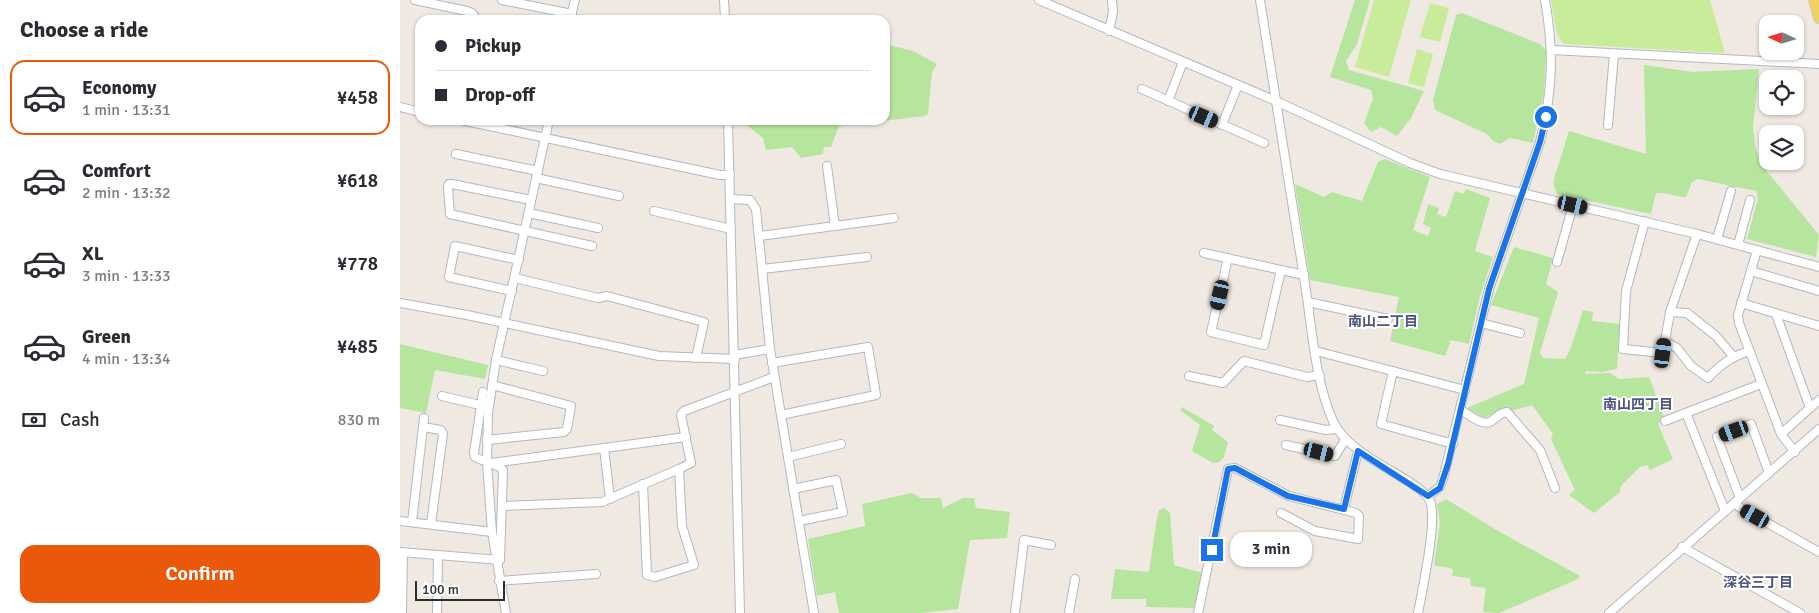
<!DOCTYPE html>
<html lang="en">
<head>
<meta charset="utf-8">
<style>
	body { margin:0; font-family:Signika,"Noto Sans JP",sans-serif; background:#f2f2f3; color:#2b2b33; height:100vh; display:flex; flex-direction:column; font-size:19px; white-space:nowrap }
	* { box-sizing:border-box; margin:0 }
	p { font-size:16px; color:#7c7c81 }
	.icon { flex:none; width:28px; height:28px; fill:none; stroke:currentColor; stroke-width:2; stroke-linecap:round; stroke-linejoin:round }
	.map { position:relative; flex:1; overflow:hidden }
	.drawer { display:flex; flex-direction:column; background:#fff; width:400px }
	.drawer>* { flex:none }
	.banner { position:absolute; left:15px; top:15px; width:475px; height:110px; border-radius:15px; box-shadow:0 1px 4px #0004; display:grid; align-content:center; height:110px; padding:0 20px; background:#fff }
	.needle { width:32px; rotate:274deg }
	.fabs { position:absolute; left:1359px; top:15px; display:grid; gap:10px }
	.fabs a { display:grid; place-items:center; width:45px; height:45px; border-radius:10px; background:#fff; box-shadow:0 1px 4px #0004; font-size:25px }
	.scale { position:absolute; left:15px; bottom:12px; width:90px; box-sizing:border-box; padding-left:5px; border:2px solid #2e2e2e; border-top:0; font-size:14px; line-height:18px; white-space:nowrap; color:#2e2e2e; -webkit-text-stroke:4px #fff; paint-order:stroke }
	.end { position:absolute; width:22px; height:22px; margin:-11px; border:6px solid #1a73e8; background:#fff; box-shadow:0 0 0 2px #fff }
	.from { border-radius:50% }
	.bubble { position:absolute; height:35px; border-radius:15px; background:#fff; box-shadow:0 1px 4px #0004; font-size:16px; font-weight:600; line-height:35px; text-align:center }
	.car { position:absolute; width:15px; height:30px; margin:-15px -8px; border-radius:6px; box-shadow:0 0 4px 1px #0007; background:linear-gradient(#222 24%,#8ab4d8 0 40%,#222 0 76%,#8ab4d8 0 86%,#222 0) }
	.banner b { display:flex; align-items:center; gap:18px; height:48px; font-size:19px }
	.banner b+b { border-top:1px solid #e1e1e2 }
	.banner i { width:12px; height:12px; background:#2b2b33 }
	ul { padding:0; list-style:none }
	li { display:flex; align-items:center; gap:15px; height:75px; margin:0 10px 8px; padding:0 10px; border:2px solid transparent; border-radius:15px }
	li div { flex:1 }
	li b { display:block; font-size:19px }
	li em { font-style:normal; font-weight:600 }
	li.on { border-color:#ea580c }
	li>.icon { width:45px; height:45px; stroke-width:1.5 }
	h2 { padding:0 20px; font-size:22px; line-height:60px }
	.pay { display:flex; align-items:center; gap:12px; height:55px; padding:0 20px; font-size:19px }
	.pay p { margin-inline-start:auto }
	.cta { display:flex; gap:10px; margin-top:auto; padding:10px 20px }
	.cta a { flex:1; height:58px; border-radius:15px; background:#ea580c; color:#fff; font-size:20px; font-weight:600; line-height:58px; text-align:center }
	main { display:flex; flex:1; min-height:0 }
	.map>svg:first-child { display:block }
	.green { fill:#b6e59e }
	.pitch { fill:#c9ec9a }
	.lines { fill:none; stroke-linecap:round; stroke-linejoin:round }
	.minor-casing { stroke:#b4b7c1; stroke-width:10 }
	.major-casing { stroke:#c9c9c9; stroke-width:12 }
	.minor { stroke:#fff; stroke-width:8 }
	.major { stroke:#f2d163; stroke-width:10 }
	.route { stroke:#1a73e8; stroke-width:6 }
	.labels { text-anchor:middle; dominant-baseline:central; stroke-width:4; stroke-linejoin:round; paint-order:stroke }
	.neighbourhood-label { font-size:14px; font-weight:bold; fill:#4d5680; stroke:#fff }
</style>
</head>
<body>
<main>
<section class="drawer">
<h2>Choose a ride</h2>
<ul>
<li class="on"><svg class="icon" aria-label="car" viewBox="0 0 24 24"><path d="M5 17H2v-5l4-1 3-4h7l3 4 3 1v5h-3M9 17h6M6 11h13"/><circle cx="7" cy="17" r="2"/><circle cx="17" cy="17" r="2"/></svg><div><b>Economy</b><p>1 min · 13:31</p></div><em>¥458</em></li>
<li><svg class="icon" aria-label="car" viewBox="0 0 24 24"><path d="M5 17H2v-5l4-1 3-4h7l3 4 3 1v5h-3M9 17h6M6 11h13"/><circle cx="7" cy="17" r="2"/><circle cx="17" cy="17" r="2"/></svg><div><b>Comfort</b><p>2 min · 13:32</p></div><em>¥618</em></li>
<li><svg class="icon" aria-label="car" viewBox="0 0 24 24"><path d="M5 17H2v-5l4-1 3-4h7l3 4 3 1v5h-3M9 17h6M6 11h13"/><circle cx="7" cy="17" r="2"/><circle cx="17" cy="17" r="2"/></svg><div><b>XL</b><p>3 min · 13:33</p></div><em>¥778</em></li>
<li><svg class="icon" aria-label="car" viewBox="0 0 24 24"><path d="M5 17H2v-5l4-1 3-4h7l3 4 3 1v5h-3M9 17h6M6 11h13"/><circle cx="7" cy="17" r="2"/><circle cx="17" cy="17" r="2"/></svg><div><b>Green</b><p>4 min · 13:34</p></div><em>¥485</em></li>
</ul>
<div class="pay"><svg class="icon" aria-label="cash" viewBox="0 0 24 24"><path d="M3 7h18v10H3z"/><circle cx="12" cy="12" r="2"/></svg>Cash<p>830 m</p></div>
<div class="cta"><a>Confirm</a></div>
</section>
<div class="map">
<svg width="1419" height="613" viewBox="0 0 1419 613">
	<rect width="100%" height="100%" fill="#efe9e1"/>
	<g class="green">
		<polygon points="955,0 970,0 957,44 946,61 949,70 1024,91 1011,118 997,136 981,127 971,132 964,123 973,99 971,90 930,77"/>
		<polygon points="1062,13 1140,44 1146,50 1144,92 1133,143 1110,138 1100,144 1093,141 1087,134 1035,110 1033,100 1056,15"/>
		<polygon points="485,44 513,51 537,64 532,72 528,114 525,116 439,126 431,147 424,147 423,154 401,158 392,147 366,150 363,138 344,123 344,120 485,120"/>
		<path d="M1244 65 1293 72 1359 69 1353 127 1355 146 1361 164 1419 235 1416 257 1347 239 1358 198 1356 191 1298 179 1292 182 1286 197C1275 197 1266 192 1256 193L1251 214 1157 194 1153 182 1169 131 1246 154Z"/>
		<polygon points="985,159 1030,177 1013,230 1028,236 1031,228 1023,224 1028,204 1039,208 1037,214 1046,217 1055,191 1063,194 1066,189 1090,198 1075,251 1093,257 1080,296 1069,344 1051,340 1045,356 990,341 999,297 910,280 895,184 924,197 932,192 962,201 978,162"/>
		<polygon points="1114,247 1153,258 1146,284 1158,292 1140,353 1143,358 1165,359 1170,350 1183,310 1193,312 1192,321 1220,324 1217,369 1202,372 1186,371 1185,374 1210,373 1219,379 1249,377 1264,417 1258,424 1273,459 1250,470 1247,465 1240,467 1220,487 1220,492 1194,513 1169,495 1175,490 1151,439 1153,434 1132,405 1112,411 1109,408 1099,410 1085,418 1067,408 1124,384 1139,318 1091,305"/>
		<polygon points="0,344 88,365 85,379 35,370 26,413 0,408"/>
		<polygon points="782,407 814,426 812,430 828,442 824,457 819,462 813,463 792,451 800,425 780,410"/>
		<polygon points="512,493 521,498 541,498 543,508 563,498 574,498 576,508 610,512 607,538 570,540 558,609 520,613 439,613 435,592 417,596 408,539 465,526 462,504"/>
		<polygon points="1046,499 1098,531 1180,576 1178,579 1099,613 1083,612 1086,588 1071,586 1070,578 1052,576 1053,569 1034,565 1040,523 1037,504"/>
		<polygon points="764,508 770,513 774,565 802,573 795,608 746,607 746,599 711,599 715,569 749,572 757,518 759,510"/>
	</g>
	<g class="pitch">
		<polygon points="974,0 1011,0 989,77 955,67"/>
		<polygon points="1151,0 1310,0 1325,53 1164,44 1157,34"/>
		<polygon points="1030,3 1049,8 1040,42 1020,37"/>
		<polygon points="1017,49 1033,54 1024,87 1008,83"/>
	</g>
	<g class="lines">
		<g class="minor-casing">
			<g id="minor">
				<polyline points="15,0 67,11 72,13 77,20"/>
				<polyline points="102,0 172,14"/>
				<polyline points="324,0 325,20"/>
				<polyline points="639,0 876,101 1010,163 1040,174 1297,234 1419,267"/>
				<path d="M860 0C875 95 890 189 905 284 912 327 915 382 933 421 950 460 1026 480 1031 504 1036 528 1023 586 1018 613"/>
				<polyline points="170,20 175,0"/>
				<polyline points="709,31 713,12 712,0"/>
				<polyline points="1152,50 1419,64"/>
				<polyline points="742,89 864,143"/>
				<polyline points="768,101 783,62"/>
				<polyline points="0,107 20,112"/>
				<polyline points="61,120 320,175 330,175"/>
				<polyline points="328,120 340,613"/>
				<polyline points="822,125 838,85"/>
				<polyline points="1208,125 1214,54"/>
				<polyline points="56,154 138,171"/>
				<polyline points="427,166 435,226"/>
				<polyline points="136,178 219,196"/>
				<polyline points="330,199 350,200 356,209 370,349 414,613"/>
				<polyline points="131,200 52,184 49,184 48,187 50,214 192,246"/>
				<polyline points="254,211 331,229"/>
				<polyline points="129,213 198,228"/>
				<polyline points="1245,221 1226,291 1223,349 1263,353 1270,312 1297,234"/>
				<polyline points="360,236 494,218"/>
				<polyline points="1317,239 1331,191"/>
				<polyline points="1338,245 1350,200"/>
				<polyline points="1357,250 1338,315 1339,323 1381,434 1395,452"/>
				<polyline points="804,253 904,275"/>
				<polyline points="828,258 811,332 864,345 881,270"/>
				<polyline points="1157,262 1173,205"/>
				<polyline points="362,269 467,257"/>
				<polyline points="1351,271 1419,291"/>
				<polyline points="115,278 198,298 207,296 304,322 296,358"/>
				<polyline points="112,291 49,277 55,246 119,260"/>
				<polyline points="908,302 988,319"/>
				<polyline points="0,303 67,315 259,356 335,359"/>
				<polyline points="1341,303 1419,326"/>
				<polyline points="1270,312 1287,313 1316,336 1333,356"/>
				<polyline points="1376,314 1410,408"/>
				<polyline points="1081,323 1120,333"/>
				<path d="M1264 341 1277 348 1291 366 1308 378C1320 365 1331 357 1349 351"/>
				<polyline points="916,351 1065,390"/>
				<polyline points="334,355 370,349"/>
				<polyline points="96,360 143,371"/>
				<polyline points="372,363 468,347 476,395 381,415"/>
				<polyline points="993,371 981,424 1053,444"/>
				<polyline points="789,376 823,383 844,361 907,377 920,375"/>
				<polyline points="42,396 84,406"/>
				<path d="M1061 410C1068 414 1082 426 1090 422 1097 418 1098 413 1107 412L1140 450 1155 488"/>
				<polyline points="1286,413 1325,511"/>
				<polyline points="880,420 926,430 936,429"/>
				<polyline points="1265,421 1361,384"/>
				<polyline points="23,427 41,430 43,434 31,524"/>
				<polyline points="1381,434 1419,400"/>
				<polyline points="87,440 164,432 167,429 171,406 92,385"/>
				<polyline points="886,445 935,456 945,440"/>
				<polyline points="204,448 210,499"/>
				<polyline points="388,457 441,444"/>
				<polyline points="92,463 286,437"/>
				<polyline points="243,484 247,575 255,577 294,565 282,526 279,469"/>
				<polyline points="393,489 436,480 443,512 399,521"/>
				<path d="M1028 496 1040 487 1043 479 1089 289 1140 142C1153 91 1154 51 1145 0"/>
				<polyline points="1340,498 1317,437 1351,424 1369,473"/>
				<polyline points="1335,502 1339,507 1419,552"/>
				<polyline points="102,506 202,502 279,469 291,463 281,415 284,411 374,377"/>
				<polyline points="944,509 958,451"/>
				<polyline points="0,521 92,532"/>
				<polyline points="12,522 24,418"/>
				<polyline points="1282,547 1400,613"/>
				<path d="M0 552 100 560 103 470C97 463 84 462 75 457L74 453 83 392"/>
				<polyline points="99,581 196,574"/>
				<polyline points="2,613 3,552"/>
				<polyline points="37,613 38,555"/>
				<polyline points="106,613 92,532 87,463 88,413 96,360 149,120"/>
				<polyline points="615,613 624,540 651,545"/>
				<polyline points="669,613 675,579"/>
				<polyline points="798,613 828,469 835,468 889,496 956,513 959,516 958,539 915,531 881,513"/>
				<polyline points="1209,613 1419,429"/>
			</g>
		</g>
		<g class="major-casing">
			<polyline id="major" points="1414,0 1419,18"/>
		</g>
		<use href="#minor" class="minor"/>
		<use href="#major" class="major"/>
	</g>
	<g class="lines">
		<polyline class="route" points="812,550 828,469 835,468 888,496 944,509 958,451 1028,496 1040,488 1048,464 1089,289 1140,142 1146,117"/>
	</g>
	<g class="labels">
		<g class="neighbourhood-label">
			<text x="983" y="321">南山二丁目</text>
			<text x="1238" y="404">南山四丁目</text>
			<text x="1358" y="582">深谷三丁目</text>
		</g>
	</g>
</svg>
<div class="fabs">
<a><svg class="needle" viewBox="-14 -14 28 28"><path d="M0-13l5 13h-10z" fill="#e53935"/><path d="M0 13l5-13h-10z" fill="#7c7c81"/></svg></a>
<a><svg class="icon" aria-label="locate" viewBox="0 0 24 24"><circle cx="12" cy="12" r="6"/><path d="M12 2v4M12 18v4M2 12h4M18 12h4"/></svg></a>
<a><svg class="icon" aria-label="layers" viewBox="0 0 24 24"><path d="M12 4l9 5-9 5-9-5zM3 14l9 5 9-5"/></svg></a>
</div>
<div class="scale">100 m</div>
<i class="end from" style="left:1146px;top:117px"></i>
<i class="end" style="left:812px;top:550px"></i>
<div class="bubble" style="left:830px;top:532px;width:82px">3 min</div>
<i class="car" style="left:804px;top:117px;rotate:113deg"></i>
<i class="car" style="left:1173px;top:205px;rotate:103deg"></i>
<i class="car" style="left:820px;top:295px;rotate:193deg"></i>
<i class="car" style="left:1263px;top:353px;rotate:7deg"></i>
<i class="car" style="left:1334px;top:431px;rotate:250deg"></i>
<i class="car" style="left:919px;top:452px;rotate:104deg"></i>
<i class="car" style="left:1355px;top:516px;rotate:299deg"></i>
<div class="banner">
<b><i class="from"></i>Pickup</b>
<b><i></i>Drop-off</b>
</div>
</div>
</main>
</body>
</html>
